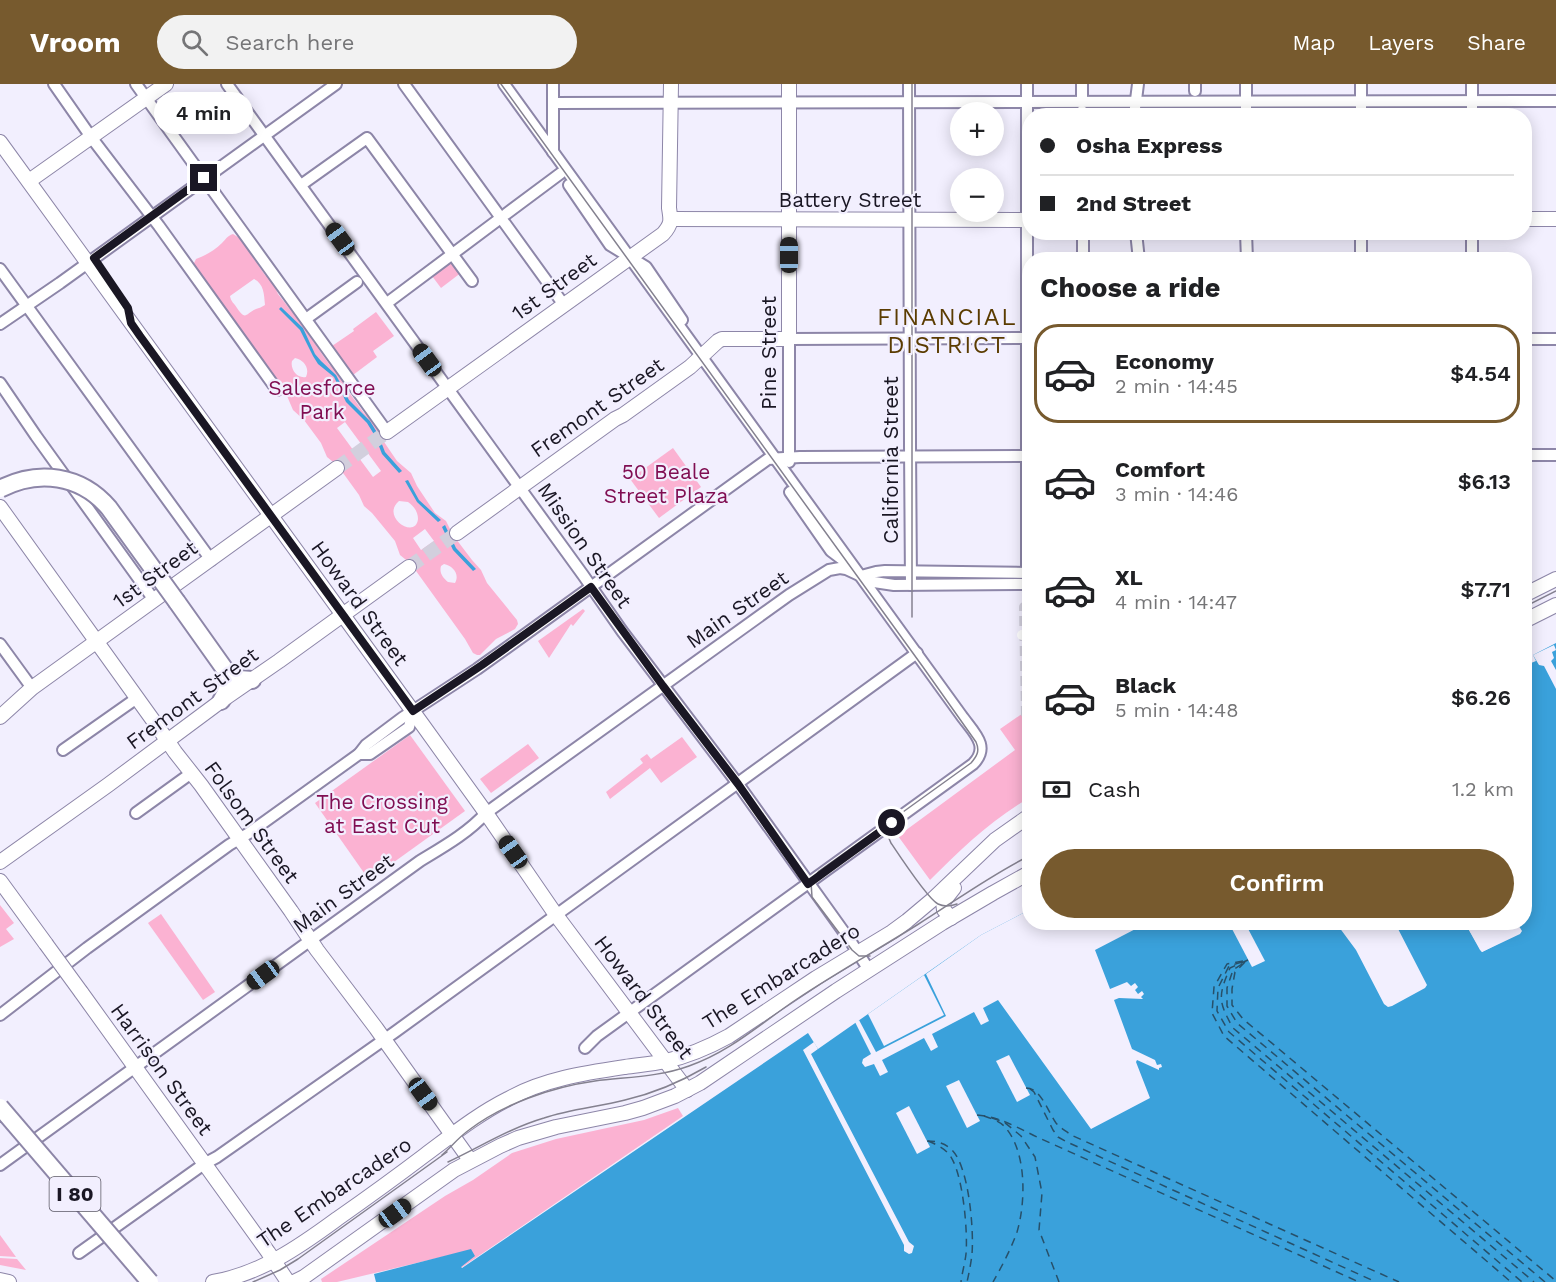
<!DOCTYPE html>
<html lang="en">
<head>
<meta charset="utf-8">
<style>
	body { margin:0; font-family:"Work Sans",sans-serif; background:#f2f2f2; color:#202124; height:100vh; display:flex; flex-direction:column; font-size:22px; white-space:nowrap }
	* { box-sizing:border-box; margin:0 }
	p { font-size:20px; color:#757577 }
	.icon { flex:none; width:33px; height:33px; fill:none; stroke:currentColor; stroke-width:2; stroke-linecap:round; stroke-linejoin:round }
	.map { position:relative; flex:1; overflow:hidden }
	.drawer { position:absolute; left:1022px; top:168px; width:510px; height:678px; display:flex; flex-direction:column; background:#fff; border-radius:24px; box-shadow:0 3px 15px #0003 }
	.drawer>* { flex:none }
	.top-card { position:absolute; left:1022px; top:24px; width:510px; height:132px; border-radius:24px; box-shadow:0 3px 15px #0003; display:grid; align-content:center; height:132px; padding:0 18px; background:#fff }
	.tools { position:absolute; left:950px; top:18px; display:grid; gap:12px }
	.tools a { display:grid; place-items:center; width:54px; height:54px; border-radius:50%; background:#fff; box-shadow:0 3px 15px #0003; font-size:30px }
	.end { position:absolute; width:27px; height:27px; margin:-14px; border:8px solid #1a1724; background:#fff; box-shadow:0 0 0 3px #fff }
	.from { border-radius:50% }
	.bubble { position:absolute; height:42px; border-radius:21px; background:#fff; box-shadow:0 3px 15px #0003; font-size:20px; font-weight:600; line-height:42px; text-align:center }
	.car { position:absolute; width:18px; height:36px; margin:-18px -9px; border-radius:8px; box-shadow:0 0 4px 2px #0007; background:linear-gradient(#222 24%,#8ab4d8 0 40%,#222 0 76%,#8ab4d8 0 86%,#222 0) }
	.top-card b { display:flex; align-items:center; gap:21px; height:57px; font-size:22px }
	.top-card b+b { border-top:2px solid #e0e0e0 }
	.top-card i { width:15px; height:15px; background:#202124 }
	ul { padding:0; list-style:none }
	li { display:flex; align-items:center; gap:18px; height:99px; margin:0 12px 9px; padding:0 6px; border:3px solid transparent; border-radius:24px }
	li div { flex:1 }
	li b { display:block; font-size:22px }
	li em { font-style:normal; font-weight:600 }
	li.selected { border-color:#775a2e }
	li>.icon { width:54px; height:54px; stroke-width:1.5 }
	h2 { padding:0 18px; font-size:27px; line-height:72px }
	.pay { display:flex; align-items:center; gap:15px; height:66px; padding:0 18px; font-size:22px }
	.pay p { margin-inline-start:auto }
	.cta { display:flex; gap:12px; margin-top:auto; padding:12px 18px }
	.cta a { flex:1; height:69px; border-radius:36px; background:#775a2e; color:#fff; font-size:24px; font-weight:600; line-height:69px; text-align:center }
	header { display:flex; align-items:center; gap:36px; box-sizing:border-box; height:84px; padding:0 30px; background:#775a2e; color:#fff }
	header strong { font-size:28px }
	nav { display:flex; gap:33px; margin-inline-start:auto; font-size:21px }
	.search { width:420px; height:54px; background:#f2f2f2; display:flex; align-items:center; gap:15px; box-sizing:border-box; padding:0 21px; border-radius:33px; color:#757577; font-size:22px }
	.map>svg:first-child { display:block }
	.green { fill:#fbb2d2; fill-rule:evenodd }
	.water { fill:#3aa1db }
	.pier { fill:#f2effe }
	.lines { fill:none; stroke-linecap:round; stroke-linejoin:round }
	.ferry { stroke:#27506a; stroke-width:1.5; stroke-dasharray:8 6; stroke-linecap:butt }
	.minor-tunnel { stroke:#d2cfdd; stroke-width:10; stroke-dasharray:10 5; stroke-linecap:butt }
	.major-tunnel { stroke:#d2cfdd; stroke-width:14; stroke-dasharray:14 7; stroke-linecap:butt }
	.minor-casing { stroke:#8d86a8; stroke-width:14 }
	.major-casing { stroke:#8d86a8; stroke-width:16 }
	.highway-casing { stroke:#8d86a8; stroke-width:20 }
	.minor { stroke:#fff; stroke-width:10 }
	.major { stroke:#fff; stroke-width:14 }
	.highway { stroke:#fff; stroke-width:16 }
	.tram { stroke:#84818f; stroke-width:1.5 }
	.minor-bridge-casing { stroke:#8d86a8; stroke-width:14; stroke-linecap:butt }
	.major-bridge-casing { stroke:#8d86a8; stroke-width:16; stroke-linecap:butt }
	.highway-bridge-casing { stroke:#8d86a8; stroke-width:20; stroke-linecap:butt }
	.minor-bridge { stroke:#fff; stroke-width:10 }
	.major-bridge { stroke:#fff; stroke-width:14 }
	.highway-bridge { stroke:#fff; stroke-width:16 }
	.route { stroke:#1a1724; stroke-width:8 }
	.labels { text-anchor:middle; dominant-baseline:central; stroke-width:4.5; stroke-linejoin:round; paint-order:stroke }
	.shield { fill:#f2effe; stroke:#5b5865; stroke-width:1.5 }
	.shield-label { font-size:20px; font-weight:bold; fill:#1a1724 }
	.street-label { font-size:21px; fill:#1a1724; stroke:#f2effe }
	.park-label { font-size:21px; fill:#800e52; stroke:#f2effe }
	.quarter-label { font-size:24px; letter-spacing:1.5px; fill:#5b3c01; stroke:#f2effe }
</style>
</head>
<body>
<header>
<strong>Vroom</strong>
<div class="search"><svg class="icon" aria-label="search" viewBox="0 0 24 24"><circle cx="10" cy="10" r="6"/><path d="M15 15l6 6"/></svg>Search here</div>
<nav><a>Map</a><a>Layers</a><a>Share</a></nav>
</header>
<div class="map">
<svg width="1556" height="1198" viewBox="0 0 1556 1198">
	<rect width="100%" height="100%" fill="#f2effe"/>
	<g class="green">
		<path d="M233 150 241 155 248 166 265 191 272 196 278 210 296 233 307 243 313 257 329 280 341 291 346 304 364 329 374 338 380 352 397 377 411 389 417 402 435 429 446 437 453 451 472 476 481 486 487 499 517 536 518 540 515 545 496 555 480 571H477L473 569 465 555 411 480 400 471 395 457 372 429 364 422 359 411 338 382 327 373 321 359 304 336 293 326 287 312 201 191 193 181 196 175C205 172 215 166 222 159 226 155 227 152 233 150ZM254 195C264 200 264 210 265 221 262 223 259 224 256 225 245 230 246 237 237 224 234 219 231 218 230 212ZM295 274C304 276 310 284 306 293 297 295 290 285 292 277ZM345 338 381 387 373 393 337 344ZM399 417 408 418C414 422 418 428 418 435 416 456 380 433 399 417ZM425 445 434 457 421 466 413 454ZM444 480C453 482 460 490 455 499L448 498C443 494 439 489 441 482Z"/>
		<polygon points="453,176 462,188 441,204 432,192"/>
		<polygon points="376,228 394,252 373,267 377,273 353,291 332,262 354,247 353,245"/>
		<polygon points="673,364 701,403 659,434 630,395"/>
		<polygon points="583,525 585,527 573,542 571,540 549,574 538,557"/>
		<path d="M1029 625V714C991 736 961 765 930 796L898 752 1015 666 1000 645Z"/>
		<polygon points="410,651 465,727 369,796 315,719"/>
		<polygon points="682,653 697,673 661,699 650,684 610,715 606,708 643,679 640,675 647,670 651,675"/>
		<polygon points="528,660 539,674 491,709 480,695"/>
		<polygon points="0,821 14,839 6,845 14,855 0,863"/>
		<polygon points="161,830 215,908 203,916 148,839"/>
		<polygon points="678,1024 683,1032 461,1184 460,1183 471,1166 337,1198 322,1198 321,1195 445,1112 473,1096 512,1069 556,1055 644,1036"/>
		<polygon points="0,1151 16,1173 0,1172"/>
		<polygon points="0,1174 17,1175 26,1186 0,1181"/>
	</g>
	<g class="water">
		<polygon points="281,223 303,244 315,270 321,277 336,291 349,316 370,337 378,350 385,368 402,387 399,389 382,370 375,352 367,339 346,318 334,293 318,280 313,272 300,246 279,225"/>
		<polygon points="408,396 419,416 441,436 438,438 417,418 405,397"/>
		<polygon points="445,441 456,464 476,485 473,487 453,466 442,443"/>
		<polygon points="1556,559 1556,1198 376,1198 374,1190 471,1165 475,1172 461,1183 462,1184 808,949 818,965 981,851 1029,826 1029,838 1336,839 1356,866 1384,920 1388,923 1392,922 1425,904 1427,901 1395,839 1465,839 1482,868 1521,848 1517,839 1524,838 1524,585 1532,581 1531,579 1536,577 1533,571"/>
	</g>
	<g class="pier">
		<polygon points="1554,561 1556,566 1552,568 1554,574 1551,577 1556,586 1556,605 1544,582 1539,581 1533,571"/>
		<polygon points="1029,826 1029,838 1147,839 1095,866 1110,905 1127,898 1131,902 1135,899 1138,903 1135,906 1138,910 1142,907 1144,910 1141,913 1143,915 1119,914 1114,916 1132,965 1155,976 1157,981 1161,980 1162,983 1159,984 1159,986 1137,976 1136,978 1150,1014 1091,1045 998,916 983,924 989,937 981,941 974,928 932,950 938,963 931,967 924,954 882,976 888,988 880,992 874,980 865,983 862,979 863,975 871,970 855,938 859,936 876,968 946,932 926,890 981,851"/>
		<polygon points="1469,838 1483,865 1518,847 1514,838 1517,839 1522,847 1520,850 1482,868 1480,866 1465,839"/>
		<polygon points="1240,839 1245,839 1265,877 1252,883 1231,843"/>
		<polygon points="924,891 944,931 884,962 868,930"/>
		<polygon points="814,958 818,965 811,970 909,1158 914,1162 912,1169 909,1170 904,1167 904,1161 803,966"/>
		<polygon points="1009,971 1030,1011 1017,1018 996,977"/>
		<polygon points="959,996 980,1037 967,1044 946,1002"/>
		<polygon points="909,1022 930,1063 917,1070 896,1029"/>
	</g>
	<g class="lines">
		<g class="ferry">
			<path d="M1248 876 1230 884C1218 912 1218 917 1233 944L1534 1198"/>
			<polyline points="1243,877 1227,880 1214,903 1212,929 1224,952 1511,1198"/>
			<polyline points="1242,878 1229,882 1218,904 1217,927 1229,948 1522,1198"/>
			<polyline points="1245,878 1235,888 1232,905 1232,921 1243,935 1556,1197"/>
			<polyline points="1242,880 1233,886 1227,904 1227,922 1237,939 1545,1198"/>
			<path d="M1026 1004C1041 1004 1048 1028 1056 1039 1060 1044 1066 1047 1071 1051L1399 1198"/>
			<polyline points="1030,1005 1034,1008 1053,1046 1058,1053 1067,1058 1376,1198"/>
			<path d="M977 1031C1000 1033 1016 1043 1037 1053L1359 1198"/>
			<path d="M984 1032C990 1034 999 1037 1004 1042 1027 1066 1026 1118 1017 1148 1011 1165 1002 1182 993 1198"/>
			<polyline points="992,1034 1004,1038 1021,1052 1035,1073 1042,1109 1039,1146 1059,1198"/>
			<path d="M927 1057C937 1057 945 1059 952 1066 969 1083 974 1146 972 1170 971 1179 969 1189 967 1198"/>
			<path d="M928 1057C935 1060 942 1063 948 1069 963 1085 968 1148 966 1170 965 1179 962 1189 961 1198"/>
		</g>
		<polyline class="minor-tunnel" points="1026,632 1024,523 1029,523"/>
		<g class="major-tunnel">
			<polyline points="337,384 387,348"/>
			<polyline points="409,483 457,449"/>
		</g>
		<g class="minor-casing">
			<g id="minor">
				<polyline points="54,0 91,53 159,142 277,306"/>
				<polyline points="136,0 387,348"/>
				<polyline points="227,0 583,491 622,547 738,700 851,858 869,886"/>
				<polyline points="404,0 564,221"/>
				<path d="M504 0 961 631C973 648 991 662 973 680L597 952 585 964"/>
				<polyline points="553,0 553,68"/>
				<polyline points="909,0 910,361 911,501"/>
				<polyline points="1027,0 1027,500"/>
				<polyline points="1195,7 1195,0"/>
				<polyline points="1082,18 1082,0"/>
				<polyline points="553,19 1556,17"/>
				<polyline points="1082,32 1082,27"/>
				<polyline points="1134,32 1138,0"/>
				<polyline points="1246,32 1246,0"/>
				<polyline points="1361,32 1361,0"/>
				<polyline points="1472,32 1472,0"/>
				<polyline points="301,101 367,54 472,197"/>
				<polyline points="569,101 610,161 646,183 682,236"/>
				<polyline points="506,130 561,89"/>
				<polyline points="1136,148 1139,176"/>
				<polyline points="1246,148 1247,176"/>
				<polyline points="1361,148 1361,176"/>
				<polyline points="1083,176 1083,148"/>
				<polyline points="1472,176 1472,148"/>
				<polyline points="0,185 211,476"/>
				<polyline points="387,219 498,136"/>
				<polyline points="310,232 357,198"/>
				<polyline points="0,240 60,199 336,0"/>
				<polyline points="1524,255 1556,255"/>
				<polyline points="0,299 36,352 154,516"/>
				<polyline points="1524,371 1556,371"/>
				<polyline points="789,378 789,255 1029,254"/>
				<polyline points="790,408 831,467 843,476"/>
				<polyline points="861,492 876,488 885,487 1029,489"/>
				<polyline points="0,560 32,604"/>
				<polyline points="63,666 137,614"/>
				<polyline points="359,670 370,670 409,643 413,627"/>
				<polyline points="136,729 190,690"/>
				<polyline points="0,931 87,864 229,761 249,749 359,670 366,661 402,634 477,585 523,552 768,375 800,373 1029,372"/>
				<path d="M0 1081 420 777C443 763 468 749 486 729L789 511 829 486 840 484 846 485 874 498 894 501 1029 500"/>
				<polyline points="79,1169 204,1080 217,1073 395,948 917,569"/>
			</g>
		</g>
		<g class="major-casing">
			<g id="major">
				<polyline points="0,58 422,640 486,729 556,831 687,1006"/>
				<polyline points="29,97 166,0"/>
				<polyline points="671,135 1029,136"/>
				<polyline points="1524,135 1556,135"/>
				<path d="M387 348 663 150C672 140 671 136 669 124L671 0"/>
				<polyline points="0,423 160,646 175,668 201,701 291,827 317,866 376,944 470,1076"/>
				<polyline points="457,449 615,335 623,331 690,283 718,257 722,255 789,255 789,0"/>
				<polyline points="1524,511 1556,495"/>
				<polyline points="1524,537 1556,521"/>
				<polyline points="0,633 32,604 337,384"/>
				<polyline points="0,778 108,701 221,617 279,577 409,483"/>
				<polyline points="0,797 46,860"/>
				<polyline points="951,834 944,826 943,818 954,804"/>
				<polyline points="81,908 268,1168 288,1198"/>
				<polyline points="0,1196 9,1198"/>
				<path d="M213 1198C260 1190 299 1163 337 1135 367 1114 396 1093 425 1071 452 1051 478 1030 508 1015 544 995 585 989 625 983 639 981 652 980 666 977 688 972 709 963 729 952L816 894 892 848 907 837 932 816 995 756 1029 732"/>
				<polyline points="294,1198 304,1193 454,1086 500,1062 518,1054 556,1043 625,1029 643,1024 675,1012 700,999 836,907 942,839 993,809 1029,789"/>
			</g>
		</g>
		<g class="highway-casing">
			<g id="highway">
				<polyline points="177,518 226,587 239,595 252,596"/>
				<path d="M221 617C228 607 229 599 226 587"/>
			</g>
		</g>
		<use href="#minor" class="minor"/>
		<use href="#major" class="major"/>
		<use href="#highway" class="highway"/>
		<g class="tram">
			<path d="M501 0 923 583 976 658C980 667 977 672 971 679L896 733C888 741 885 749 891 759 899 771 928 815 938 820 944 823 951 822 957 820"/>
			<polyline points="912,0 912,533"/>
			<polyline points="1524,523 1556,507"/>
			<polyline points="870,872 859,872 852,866 812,813 811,798 819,787 891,736"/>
			<path d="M442 1071C451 1063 459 1053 469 1046 503 1020 552 1003 595 997 626 993 659 993 689 982 730 968 761 939 797 915 836 889 877 866 917 841 954 818 989 792 1029 772"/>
			<path d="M448 1078C480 1063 510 1044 544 1034 570 1025 598 1023 625 1016 651 1010 682 997 706 983"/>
			<polyline points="253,1198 280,1186 298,1175 447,1068"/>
		</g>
		<g class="minor-bridge-casing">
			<polyline id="minor-bridge" points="1022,551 1029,551"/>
		</g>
		<g class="major-bridge-casing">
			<polyline id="major-bridge" points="46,860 81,908"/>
		</g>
		<g class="highway-bridge-casing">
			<g id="highway-bridge">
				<path d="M0 405C38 385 81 391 109 424L177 518"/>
				<polyline points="0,1023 150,1198"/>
			</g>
		</g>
		<use href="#minor-bridge" class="minor-bridge"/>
		<use href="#major-bridge" class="major-bridge"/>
		<use href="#highway-bridge" class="highway-bridge"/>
	</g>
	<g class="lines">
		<polyline class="route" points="204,94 94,174 128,224 131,239 140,252 413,627 482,581 591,503 663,602 738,700 808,800 892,739"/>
	</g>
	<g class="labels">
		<rect class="shield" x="49.5" y="1093" width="51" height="34" rx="4.5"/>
		<g class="shield-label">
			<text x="75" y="1110">I 80</text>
		</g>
		<g class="street-label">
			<text x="850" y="115">Battery Street</text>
			<text transform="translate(554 202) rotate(-36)">1st Street</text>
			<text transform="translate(768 269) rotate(-90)">Pine Street</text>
			<text transform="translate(597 323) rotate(-35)">Fremont Street</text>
			<text transform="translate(890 376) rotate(-90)">California Street</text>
			<text transform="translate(585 461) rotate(55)">Mission Street</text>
			<text transform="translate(155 490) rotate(-36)">1st Street</text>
			<text transform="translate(360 519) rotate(54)">Howard Street</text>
			<text transform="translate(737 525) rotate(-35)">Main Street</text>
			<text transform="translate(192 614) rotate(-36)">Fremont Street</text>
			<text transform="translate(252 738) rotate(54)">Folsom Street</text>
			<text transform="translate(343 809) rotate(-36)">Main Street</text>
			<text transform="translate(781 892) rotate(-32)">The Embarcadero</text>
			<text transform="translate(644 913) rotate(53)">Howard Street</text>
			<text transform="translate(162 985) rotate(54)">Harrison Street</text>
			<text transform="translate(334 1108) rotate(-34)">The Embarcadero</text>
		</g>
		<g class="park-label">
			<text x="322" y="303">Salesforce<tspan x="322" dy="24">Park</tspan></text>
			<text x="666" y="387">50 Beale<tspan x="666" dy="24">Street Plaza</tspan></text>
			<text x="382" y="717">The Crossing<tspan x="382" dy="24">at East Cut</tspan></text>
		</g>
		<g class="quarter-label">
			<text x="947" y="233">FINANCIAL<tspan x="947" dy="28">DISTRICT</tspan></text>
		</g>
	</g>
</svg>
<div class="tools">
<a>+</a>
<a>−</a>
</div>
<i class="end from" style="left:892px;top:739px"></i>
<i class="end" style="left:204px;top:94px"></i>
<div class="bubble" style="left:154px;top:8px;width:99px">4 min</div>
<i class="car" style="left:340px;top:155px;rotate:324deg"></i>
<i class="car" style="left:789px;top:171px;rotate:0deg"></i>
<i class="car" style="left:427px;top:276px;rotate:324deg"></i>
<i class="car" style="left:513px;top:768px;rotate:325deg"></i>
<i class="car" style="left:263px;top:891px;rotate:234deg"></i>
<i class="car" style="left:423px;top:1010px;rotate:144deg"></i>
<i class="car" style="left:395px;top:1129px;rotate:54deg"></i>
<div class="top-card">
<b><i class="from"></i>Osha Express</b>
<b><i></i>2nd Street</b>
</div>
<section class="drawer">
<h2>Choose a ride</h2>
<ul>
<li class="selected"><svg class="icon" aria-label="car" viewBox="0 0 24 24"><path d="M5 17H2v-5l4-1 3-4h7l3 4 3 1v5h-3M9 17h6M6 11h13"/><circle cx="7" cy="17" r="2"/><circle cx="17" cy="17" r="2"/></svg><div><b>Economy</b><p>2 min · 14:45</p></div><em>$4.54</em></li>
<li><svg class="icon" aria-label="car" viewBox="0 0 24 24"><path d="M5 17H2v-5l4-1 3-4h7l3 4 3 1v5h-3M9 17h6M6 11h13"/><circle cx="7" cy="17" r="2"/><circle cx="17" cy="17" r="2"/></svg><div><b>Comfort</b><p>3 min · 14:46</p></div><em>$6.13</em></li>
<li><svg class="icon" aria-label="car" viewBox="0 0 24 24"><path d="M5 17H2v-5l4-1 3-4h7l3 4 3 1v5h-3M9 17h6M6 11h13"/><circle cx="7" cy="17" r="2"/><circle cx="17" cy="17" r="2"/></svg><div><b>XL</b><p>4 min · 14:47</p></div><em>$7.71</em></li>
<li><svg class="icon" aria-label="car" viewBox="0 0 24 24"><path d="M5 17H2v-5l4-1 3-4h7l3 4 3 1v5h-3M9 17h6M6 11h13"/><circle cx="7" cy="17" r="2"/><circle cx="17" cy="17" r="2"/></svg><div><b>Black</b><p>5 min · 14:48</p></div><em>$6.26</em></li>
</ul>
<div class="pay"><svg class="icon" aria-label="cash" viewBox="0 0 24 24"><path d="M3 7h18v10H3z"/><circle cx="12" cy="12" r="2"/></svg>Cash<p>1.2 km</p></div>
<div class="cta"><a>Confirm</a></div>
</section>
</div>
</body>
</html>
